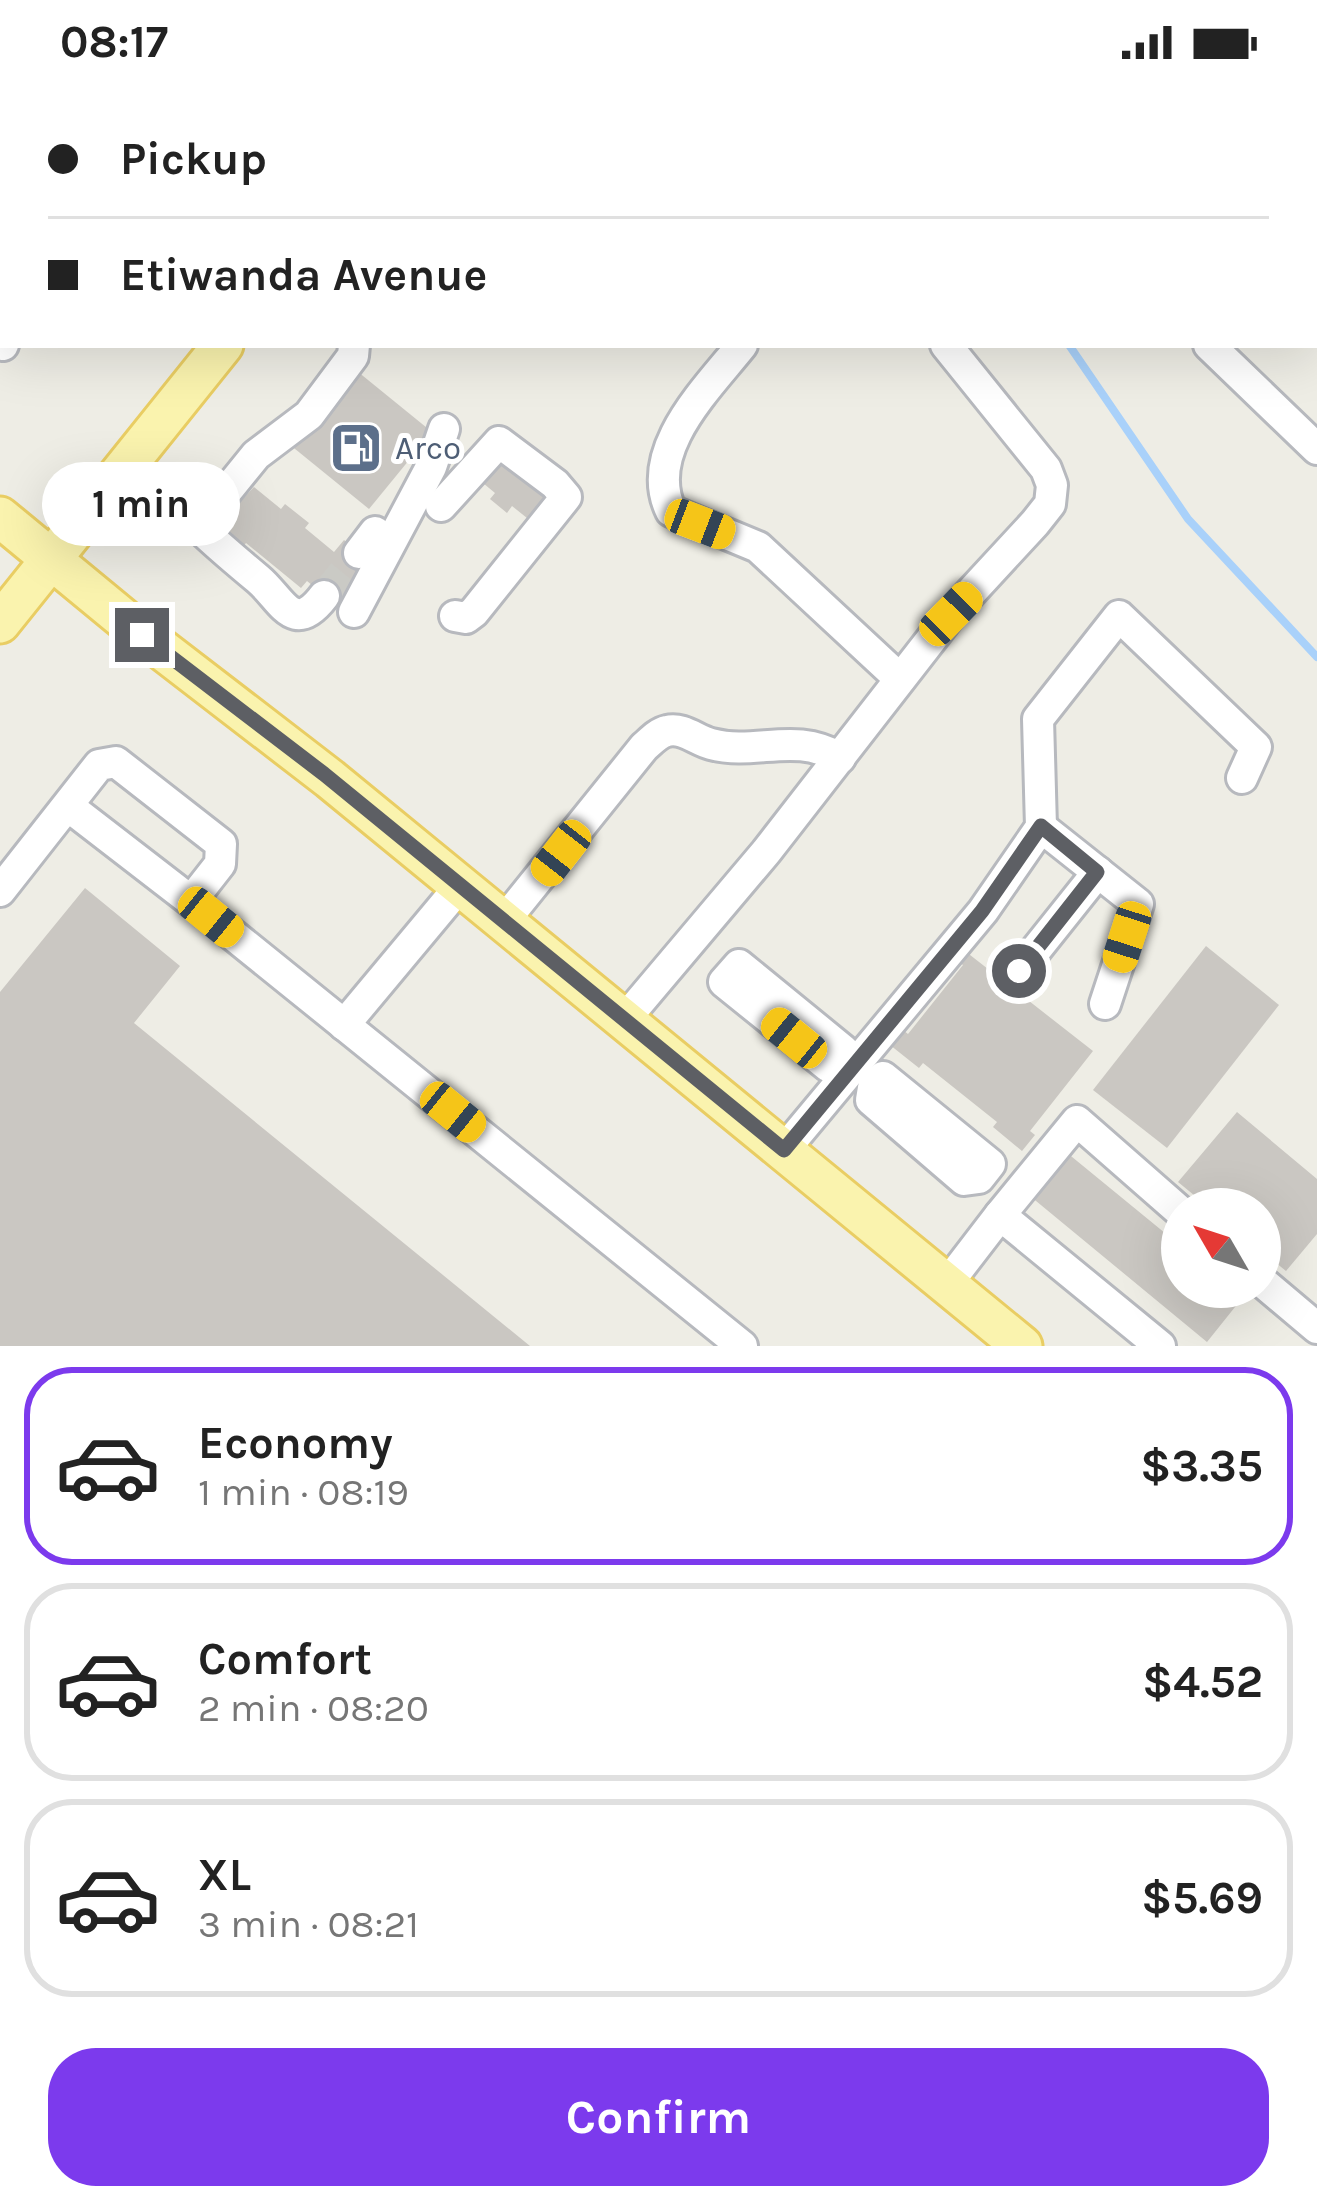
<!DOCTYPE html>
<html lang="en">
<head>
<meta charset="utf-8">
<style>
	body { margin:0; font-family:Karla,sans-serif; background:#f2f2f2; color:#222; height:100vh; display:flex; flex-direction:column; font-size:45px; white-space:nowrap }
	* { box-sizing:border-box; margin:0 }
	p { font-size:39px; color:#767676 }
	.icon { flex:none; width:66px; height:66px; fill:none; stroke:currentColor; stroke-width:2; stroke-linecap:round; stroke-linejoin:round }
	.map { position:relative; height:1262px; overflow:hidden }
	.details { display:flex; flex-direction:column; background:#fff; flex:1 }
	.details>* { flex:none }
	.top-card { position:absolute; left:0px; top:0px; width:1317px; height:264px; box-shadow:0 12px 48px #0002; display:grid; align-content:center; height:264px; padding:0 48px; background:#fff }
	.needle { width:78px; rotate:309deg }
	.controls { position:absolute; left:1161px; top:1104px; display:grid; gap:24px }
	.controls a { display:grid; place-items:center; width:120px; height:120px; border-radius:50%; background:#fff; box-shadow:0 12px 48px #0002; font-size:60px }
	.end { position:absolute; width:54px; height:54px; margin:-27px; border:15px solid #5d5f64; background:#fff; box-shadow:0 0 0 6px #fff }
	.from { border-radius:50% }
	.bubble { position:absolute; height:84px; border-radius:42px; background:#fff; box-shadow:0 12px 48px #0002; font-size:39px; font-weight:700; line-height:84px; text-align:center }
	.car { position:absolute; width:36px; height:72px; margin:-36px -18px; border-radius:15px; box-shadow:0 0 9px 3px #0007; background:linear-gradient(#f5c518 24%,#345 0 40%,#f5c518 0 76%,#345 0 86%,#f5c518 0) }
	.top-card b { display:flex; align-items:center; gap:42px; height:114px; font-size:45px }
	.top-card b+b { border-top:3px solid #e0e0e0 }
	.top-card i { width:30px; height:30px; background:#222 }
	ul { padding:21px 0 0; list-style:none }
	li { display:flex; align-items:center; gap:36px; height:198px; margin:0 24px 18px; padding:0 24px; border:6px solid #e0e0e0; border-radius:48px }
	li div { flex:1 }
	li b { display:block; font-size:45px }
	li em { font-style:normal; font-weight:700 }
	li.on { border-color:#7c3aed }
	li>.icon { width:108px; height:108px; stroke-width:1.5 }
	.primary-button { display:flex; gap:24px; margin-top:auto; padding:24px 48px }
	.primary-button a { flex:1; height:138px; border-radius:48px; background:#7c3aed; color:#fff; font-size:48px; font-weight:700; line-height:138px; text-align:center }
	.status { display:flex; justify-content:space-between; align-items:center; height:84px; padding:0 60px; background:#fff; direction:ltr }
	.status svg { height:33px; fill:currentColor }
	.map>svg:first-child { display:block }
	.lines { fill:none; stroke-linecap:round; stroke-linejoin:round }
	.stream { stroke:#a9d1fa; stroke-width:8 }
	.building { fill:#cac7c2 }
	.minor-tunnel { stroke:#cacac5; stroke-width:30; stroke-dasharray:30 15; stroke-linecap:butt }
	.minor-casing { stroke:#b7b9be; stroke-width:36 }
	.major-casing { stroke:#e9cd63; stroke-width:45 }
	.minor { stroke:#fff; stroke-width:30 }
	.major { stroke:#faf3ae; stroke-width:39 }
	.route { stroke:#5d5f64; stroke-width:15 }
	.labels { text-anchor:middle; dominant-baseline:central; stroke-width:10; stroke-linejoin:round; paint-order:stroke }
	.service-label { font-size:33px; fill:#4e5e75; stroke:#fff; text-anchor:start }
</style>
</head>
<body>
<div class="status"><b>08:17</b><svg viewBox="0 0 49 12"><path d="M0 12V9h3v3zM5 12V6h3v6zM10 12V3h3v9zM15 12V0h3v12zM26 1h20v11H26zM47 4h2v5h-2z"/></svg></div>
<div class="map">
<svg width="1317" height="1262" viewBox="0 0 1317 1262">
	<rect width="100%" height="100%" fill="#eeede5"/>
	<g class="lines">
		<g class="stream">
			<polyline points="824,0 828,3"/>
			<polyline points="1069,261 1188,435 1317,573"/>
		</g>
	</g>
	<g class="building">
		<polygon points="352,283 432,348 369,425 289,360"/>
		<polygon points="498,368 554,410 532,438 512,422 507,429 490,415 495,409 477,394"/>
		<polygon points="254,403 281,425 285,420 309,439 305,444 334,468 344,456 368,476 332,518 307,497 301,504 246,459 242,464 216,443"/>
		<polygon points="85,804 180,882 134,939 530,1262 0,1262 0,908"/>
		<polygon points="1206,862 1279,921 1167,1064 1093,1006"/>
		<polygon points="965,867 1093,967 1030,1047 1035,1051 1022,1067 993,1043 997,1038 923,979 919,984 890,961 903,946 908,950 963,881 957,877"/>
		<polygon points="1237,1028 1317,1095 1317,1150 1286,1187 1260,1166 1260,1125 1211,1125 1178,1098"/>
		<polygon points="1066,1068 1182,1163 1182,1203 1231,1203 1243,1213 1207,1258 1030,1112"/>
	</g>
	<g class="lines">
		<polyline class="minor-tunnel" points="324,512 359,469"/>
		<g class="minor-casing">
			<g id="minor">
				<polyline points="914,0 918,3"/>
				<polyline points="1264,0 1268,3"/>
				<polyline points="152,3 154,0"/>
				<polyline points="1314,29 1317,25"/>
				<polyline points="0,91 3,91"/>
				<polyline points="0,120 3,149"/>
				<polyline points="0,259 3,261"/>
				<path d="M742 261C707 305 642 367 671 427L758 463 900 595"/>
				<polyline points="1209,261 1317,365"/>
				<polyline points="441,422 499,358 555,400 566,413 474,528 466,534 455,532"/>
				<polyline points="359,469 375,448"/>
				<path d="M324 512C293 553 282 515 258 495 240 480 222 465 205 449L209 429 256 371 309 331 353 272 354 261"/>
				<polyline points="354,528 431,383 444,345"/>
				<polyline points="68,722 191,817"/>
				<polyline points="1041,743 1138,820 1105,920"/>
				<polyline points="0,807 99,681 116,678 221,760 220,780 191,817 742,1262"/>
				<path d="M504 837 644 663C651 657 658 649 667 647 683 643 696 656 711 660 757 672 794 647 840 674"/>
				<polygon points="739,881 843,966 828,982 724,898"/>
				<polyline points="1019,887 1098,788"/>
				<polyline points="625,935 766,768 951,530 1035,439 1050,420 1052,401 1046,385 946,261"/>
				<polyline points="344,941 460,802"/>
				<polygon points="883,993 990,1080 979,1094 964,1096 871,1016 873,1004"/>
				<polyline points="784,1066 983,827 1041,743 1038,635 1119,532 1256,663 1242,694"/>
				<polyline points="1000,1131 1077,1037 1182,1129"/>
				<polyline points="1260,1196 1317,1244"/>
				<polyline points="947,1200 1000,1131 1160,1262"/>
			</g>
		</g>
		<g class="major-casing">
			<g id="major">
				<polyline points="429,3 431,0"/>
				<polyline points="0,433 143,551 330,695 1022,1262"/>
				<polyline points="0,539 223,261"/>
			</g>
		</g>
		<use href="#minor" class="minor"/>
		<use href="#major" class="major"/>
	</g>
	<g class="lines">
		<polyline class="route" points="142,551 324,690 784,1066 982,827 1041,742 1097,788 1019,887"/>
	</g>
	<defs>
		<g id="fuel-square" transform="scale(2.7)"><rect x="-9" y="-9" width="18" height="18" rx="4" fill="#5c6f8a" stroke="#fff"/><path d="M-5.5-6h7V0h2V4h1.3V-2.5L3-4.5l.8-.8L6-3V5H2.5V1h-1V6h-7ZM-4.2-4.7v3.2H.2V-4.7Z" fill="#fff"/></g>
	</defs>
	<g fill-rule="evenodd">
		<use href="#fuel-square" x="356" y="364"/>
	</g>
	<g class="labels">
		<g class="service-label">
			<text x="395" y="364">Arco</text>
		</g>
	</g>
</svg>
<div class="controls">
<a><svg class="needle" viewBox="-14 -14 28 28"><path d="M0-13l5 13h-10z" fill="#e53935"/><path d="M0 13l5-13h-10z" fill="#767676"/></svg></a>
</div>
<i class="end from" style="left:1019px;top:887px"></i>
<i class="end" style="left:142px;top:551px"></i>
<div class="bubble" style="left:42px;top:378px;width:198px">1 min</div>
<i class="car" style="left:700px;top:440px;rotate:111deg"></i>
<i class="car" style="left:951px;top:530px;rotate:44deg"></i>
<i class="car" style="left:561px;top:769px;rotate:218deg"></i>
<i class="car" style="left:211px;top:833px;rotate:129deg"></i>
<i class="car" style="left:1127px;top:853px;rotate:198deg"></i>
<i class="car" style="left:794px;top:954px;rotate:309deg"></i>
<i class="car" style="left:453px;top:1028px;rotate:129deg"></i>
<div class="top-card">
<b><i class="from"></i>Pickup</b>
<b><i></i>Etiwanda Avenue</b>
</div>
</div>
<section class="details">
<ul>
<li class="on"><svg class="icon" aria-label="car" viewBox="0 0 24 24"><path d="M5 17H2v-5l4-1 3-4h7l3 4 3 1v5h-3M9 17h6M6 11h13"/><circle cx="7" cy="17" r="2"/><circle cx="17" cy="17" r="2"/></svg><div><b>Economy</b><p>1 min · 08:19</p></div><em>$3.35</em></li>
<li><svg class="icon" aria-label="car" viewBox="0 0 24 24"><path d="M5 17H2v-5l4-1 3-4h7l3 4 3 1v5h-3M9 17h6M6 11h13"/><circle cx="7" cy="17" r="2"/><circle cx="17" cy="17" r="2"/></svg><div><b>Comfort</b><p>2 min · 08:20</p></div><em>$4.52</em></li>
<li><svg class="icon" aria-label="car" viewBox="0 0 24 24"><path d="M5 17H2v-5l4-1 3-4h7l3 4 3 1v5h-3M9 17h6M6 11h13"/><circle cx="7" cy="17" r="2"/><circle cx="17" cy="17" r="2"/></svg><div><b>XL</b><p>3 min · 08:21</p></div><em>$5.69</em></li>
</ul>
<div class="primary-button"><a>Confirm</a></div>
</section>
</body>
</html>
